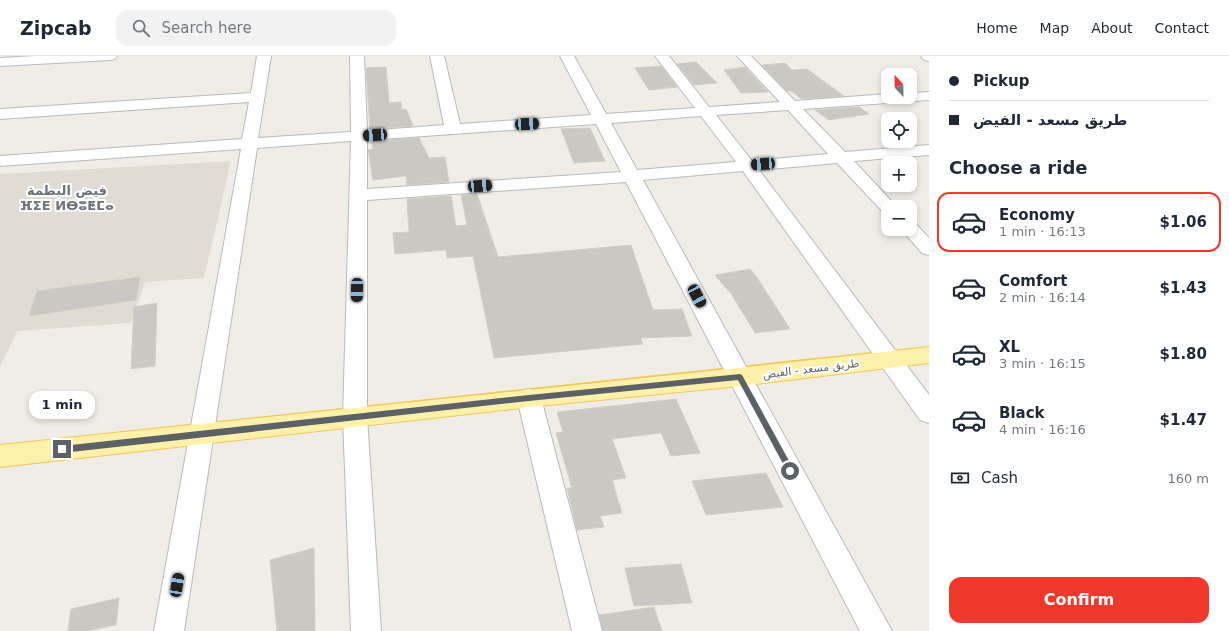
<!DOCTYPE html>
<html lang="en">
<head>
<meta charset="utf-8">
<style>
	body { margin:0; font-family:"DejaVu Sans","Noto Naskh Arabic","Noto Sans Tifinagh",sans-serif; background:#f2f2f3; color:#1f2937; height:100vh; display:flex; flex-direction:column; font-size:15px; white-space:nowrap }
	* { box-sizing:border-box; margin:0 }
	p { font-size:13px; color:#747a83 }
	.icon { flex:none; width:22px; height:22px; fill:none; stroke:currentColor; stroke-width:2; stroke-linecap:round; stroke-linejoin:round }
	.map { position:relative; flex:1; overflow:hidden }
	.sheet { display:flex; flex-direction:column; background:#fff; width:300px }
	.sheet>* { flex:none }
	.guide { display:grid; align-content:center; height:88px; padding:0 20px; background:#fff }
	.needle { width:26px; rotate:338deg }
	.controls { position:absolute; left:881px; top:12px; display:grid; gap:8px }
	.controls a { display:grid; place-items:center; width:36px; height:36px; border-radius:8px; background:#fff; box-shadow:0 2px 6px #0003; font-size:20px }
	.end { position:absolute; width:18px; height:18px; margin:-9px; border:5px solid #5c6166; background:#fff; box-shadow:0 0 0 2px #fff }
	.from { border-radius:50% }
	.bubble { position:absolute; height:28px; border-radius:12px; background:#fff; box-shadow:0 2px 6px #0003; font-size:13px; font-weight:700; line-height:28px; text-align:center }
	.car { position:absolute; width:12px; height:24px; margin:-12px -6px; border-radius:5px; box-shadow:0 0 3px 1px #0007; background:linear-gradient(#222 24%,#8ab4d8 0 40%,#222 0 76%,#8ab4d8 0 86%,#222 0) }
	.guide b { display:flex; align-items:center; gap:14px; height:38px; font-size:15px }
	.guide b+b { border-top:1px solid #e0e1e3 }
	.guide i { width:10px; height:10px; background:#1f2937 }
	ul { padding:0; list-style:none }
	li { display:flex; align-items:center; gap:12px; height:60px; margin:0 8px 6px; padding:0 12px; border:2px solid transparent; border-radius:12px }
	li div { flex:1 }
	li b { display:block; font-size:15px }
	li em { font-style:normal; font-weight:700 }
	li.active { border-color:#ef392c }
	li>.icon { width:36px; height:36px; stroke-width:1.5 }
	h2 { padding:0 20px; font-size:18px; line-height:48px }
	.pay { display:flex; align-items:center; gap:10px; height:44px; padding:0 20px; font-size:15px }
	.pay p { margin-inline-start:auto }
	.cta { display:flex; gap:8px; margin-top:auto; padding:8px 20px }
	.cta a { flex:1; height:46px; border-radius:12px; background:#ef392c; color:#fff; font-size:16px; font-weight:700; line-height:46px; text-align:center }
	header { display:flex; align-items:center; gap:24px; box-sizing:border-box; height:56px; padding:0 20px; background:#fff; border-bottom:1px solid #e0e1e3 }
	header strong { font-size:19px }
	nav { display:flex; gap:22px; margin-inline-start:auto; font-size:14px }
	.search { width:280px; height:36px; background:#f2f2f3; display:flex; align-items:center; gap:10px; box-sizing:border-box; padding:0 14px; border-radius:12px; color:#747a83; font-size:15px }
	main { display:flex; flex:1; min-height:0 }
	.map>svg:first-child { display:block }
	.education { fill:#e0dcd3 }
	.building { fill:#cac8c2; stroke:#d4cfc3 }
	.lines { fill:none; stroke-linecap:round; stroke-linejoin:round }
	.minor-casing { stroke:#b7bbbf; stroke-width:2 }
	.secondary-casing { stroke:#b8bcc1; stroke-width:2 }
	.primary-casing { stroke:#f6c858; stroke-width:2 }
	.minor { fill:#fff; fill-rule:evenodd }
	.secondary { fill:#fff; fill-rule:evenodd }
	.primary { fill:#fff1aa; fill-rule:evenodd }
	.route { fill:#5c6166 }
	.labels { text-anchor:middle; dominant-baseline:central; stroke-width:4; stroke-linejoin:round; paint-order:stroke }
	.street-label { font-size:11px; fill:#5c6166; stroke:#fff }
	.far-district-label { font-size:13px; font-weight:bold; fill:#6d7378; stroke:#fff }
</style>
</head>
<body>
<header>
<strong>Zipcab</strong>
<div class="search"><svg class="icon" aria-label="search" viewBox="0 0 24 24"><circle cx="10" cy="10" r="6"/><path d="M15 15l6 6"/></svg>Search here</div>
<nav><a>Home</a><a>Map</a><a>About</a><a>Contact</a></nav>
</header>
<main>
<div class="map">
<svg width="929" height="575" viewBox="0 0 929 575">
	<rect width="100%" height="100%" fill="#efede5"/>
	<polygon class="education" points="231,105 204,222 145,226 131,267 17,275 0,311 0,118"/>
	<g class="building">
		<polygon points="696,6 717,27 694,29 677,8"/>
		<polygon points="785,7 792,14 807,13 844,40 802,43 791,35 787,35 762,9"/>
		<polygon points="661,10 677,31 649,34 635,12"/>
		<polygon points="386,11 389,47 401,46 402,54 406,53 413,70 370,73 366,12"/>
		<polygon points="745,11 768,36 741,37 724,14"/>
		<polygon points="859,51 869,58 829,64 815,54"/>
		<polygon points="590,72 605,105 574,107 561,73"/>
		<polygon points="419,82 429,102 445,101 449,126 407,129 406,120 373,124 368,94 373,93 372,85"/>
		<polygon points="477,138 498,201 631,189 653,254 682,253 692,280 641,282 643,288 494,302 473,200 447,202 446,194 395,198 393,177 409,176 407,143 451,140 456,170 467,169 461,139"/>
		<polygon points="750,213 756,220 790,273 755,277 732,239 715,219"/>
		<polygon points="140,221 136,244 29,260 37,235"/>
		<polygon points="157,247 155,310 131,313 134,251"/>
		<polygon points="676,343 700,397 671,400 661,377 612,383 626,422 612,424 622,457 600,460 604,471 577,474 567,432 572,432 556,377 563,376 557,356"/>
		<polygon points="766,417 783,451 706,459 692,425"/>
		<polygon points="314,492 315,575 277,575 270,504"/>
		<polygon points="681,508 692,547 634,550 625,512"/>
		<polygon points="119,542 116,569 87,575 68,575 71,553"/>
		<polygon points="654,551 662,575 603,575 599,559"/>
	</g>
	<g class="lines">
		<g class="minor-casing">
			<g id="minor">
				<path d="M257 0H271L258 82 351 76 350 0H364L367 75 444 69 430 0H444L460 68 591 59 560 0H574L606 58 695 52 655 0H669L709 51 780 46 737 0H751L795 45 888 38V41H910V37L929 36V44L803 53 845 96 929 89V99L854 105 897 151H888V156L882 155 837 107 759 114 929 339V367L920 364 743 115 643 124 892 575H860L626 126 367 144V361L381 575H351L343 361 351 85 257 92 184 575H154L241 93 0 110V100L242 83 249 46 0 63V53L251 37ZM788 54 828 98 752 105 716 59ZM701 60 736 106 637 114 611 67ZM596 68 621 116 367 133V84Z"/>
				<polygon points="921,0 929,0 929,5 924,4"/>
				<polygon points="910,167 917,169 929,182 929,199 922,197 901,173 910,173"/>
				<polygon points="529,333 537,335 541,342 602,575 572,575 517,342 521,335"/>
			</g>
		</g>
		<g class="secondary-casing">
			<polygon id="secondary" points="36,0 117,0 115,3 110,4 0,10 0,2"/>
		</g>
		<g class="primary-casing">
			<path id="primary" d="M929 291V307L740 330 529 351 0 411V389C310 356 620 326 929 291Z"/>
		</g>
		<use href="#minor" class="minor"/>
		<use href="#secondary" class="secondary"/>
		<use href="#primary" class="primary"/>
	</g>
	<polygon class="route" points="740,318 742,319 793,412 793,417 788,417 738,324 529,345 62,397 58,393 62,390 529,339"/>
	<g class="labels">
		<g class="street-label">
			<text transform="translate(811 313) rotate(-7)">طريق مسعد - الفيض</text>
		</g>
		<g class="far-district-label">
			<text x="67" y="134">فيض البطمة<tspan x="67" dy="15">ⴼⵉⴹ ⵍⴱⵓⵟⵎⴰ</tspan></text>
		</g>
	</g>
</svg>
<div class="controls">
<a><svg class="needle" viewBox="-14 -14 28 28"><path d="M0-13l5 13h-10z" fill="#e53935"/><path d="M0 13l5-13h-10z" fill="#747a83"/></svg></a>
<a><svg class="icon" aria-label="locate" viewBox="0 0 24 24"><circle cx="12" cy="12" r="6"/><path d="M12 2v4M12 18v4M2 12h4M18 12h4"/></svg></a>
<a>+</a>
<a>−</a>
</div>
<i class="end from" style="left:790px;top:415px"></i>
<i class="end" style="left:62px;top:393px"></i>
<div class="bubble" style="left:29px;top:335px;width:66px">1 min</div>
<i class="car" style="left:527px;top:68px;rotate:87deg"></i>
<i class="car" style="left:375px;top:79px;rotate:266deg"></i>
<i class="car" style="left:763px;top:108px;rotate:266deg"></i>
<i class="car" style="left:480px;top:130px;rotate:86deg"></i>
<i class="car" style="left:357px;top:234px;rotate:181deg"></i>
<i class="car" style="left:697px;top:240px;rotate:152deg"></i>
<i class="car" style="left:177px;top:529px;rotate:9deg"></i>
</div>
<section class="sheet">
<div class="guide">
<b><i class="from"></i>Pickup</b>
<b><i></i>طريق مسعد - الفيض</b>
</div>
<h2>Choose a ride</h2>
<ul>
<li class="active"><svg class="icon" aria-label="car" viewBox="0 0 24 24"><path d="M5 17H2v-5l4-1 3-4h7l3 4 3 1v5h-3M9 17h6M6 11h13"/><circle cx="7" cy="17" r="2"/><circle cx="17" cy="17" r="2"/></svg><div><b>Economy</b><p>1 min · 16:13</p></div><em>$1.06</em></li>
<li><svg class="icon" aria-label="car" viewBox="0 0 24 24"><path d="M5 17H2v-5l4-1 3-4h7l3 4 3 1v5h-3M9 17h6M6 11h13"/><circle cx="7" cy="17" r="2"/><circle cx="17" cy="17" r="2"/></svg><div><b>Comfort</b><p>2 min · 16:14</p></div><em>$1.43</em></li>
<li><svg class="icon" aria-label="car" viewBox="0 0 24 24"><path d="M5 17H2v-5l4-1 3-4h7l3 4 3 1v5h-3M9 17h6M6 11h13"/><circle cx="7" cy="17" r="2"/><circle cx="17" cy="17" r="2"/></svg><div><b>XL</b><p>3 min · 16:15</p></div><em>$1.80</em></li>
<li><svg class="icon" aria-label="car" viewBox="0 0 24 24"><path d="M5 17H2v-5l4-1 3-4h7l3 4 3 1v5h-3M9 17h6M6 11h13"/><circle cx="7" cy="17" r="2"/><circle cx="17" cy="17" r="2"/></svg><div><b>Black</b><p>4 min · 16:16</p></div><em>$1.47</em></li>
</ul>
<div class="pay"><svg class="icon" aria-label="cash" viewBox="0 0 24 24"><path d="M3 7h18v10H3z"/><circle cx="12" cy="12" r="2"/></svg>Cash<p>160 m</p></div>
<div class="cta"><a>Confirm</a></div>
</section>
</main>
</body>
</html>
